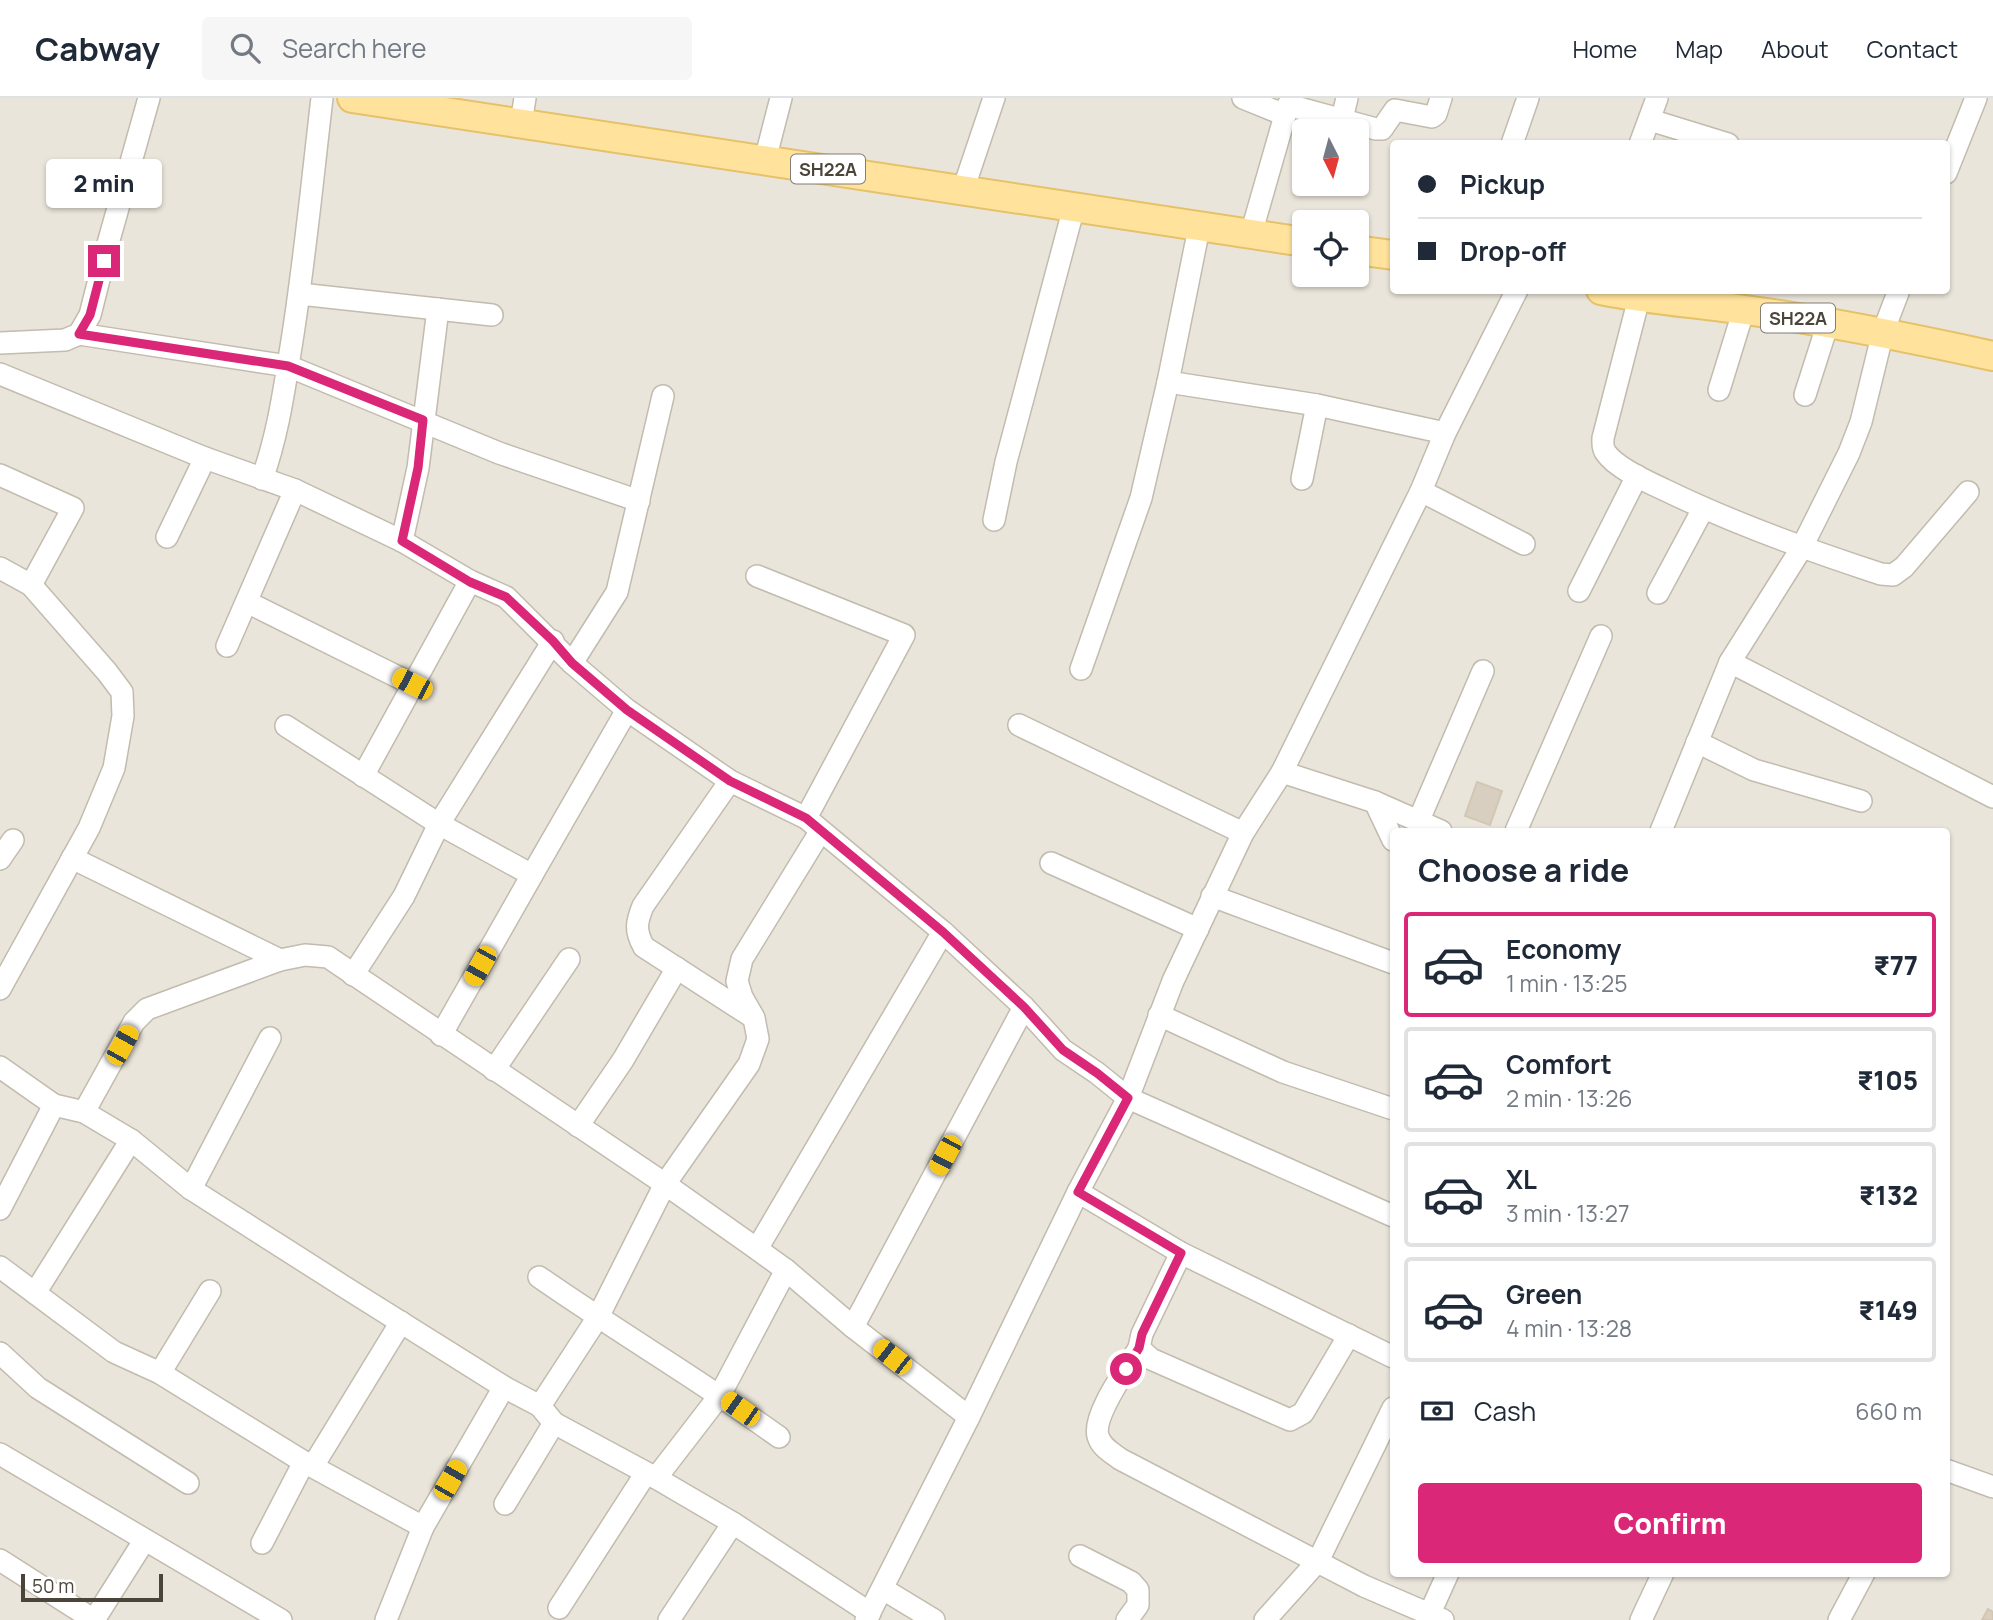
<!DOCTYPE html>
<html lang="en">
<head>
<meta charset="utf-8">
<style>
	body { margin:0; font-family:Manrope,sans-serif; background:#f6f6f7; color:#1f2937; height:100vh; display:flex; flex-direction:column; font-size:26px; white-space:nowrap }
	* { box-sizing:border-box; margin:0 }
	p { font-size:23px; color:#747a83 }
	.icon { flex:none; width:38px; height:38px; fill:none; stroke:currentColor; stroke-width:2; stroke-linecap:round; stroke-linejoin:round }
	.map { position:relative; flex:1; overflow:hidden }
	.drawer { position:absolute; left:1390px; top:730px; width:560px; height:749px; display:flex; flex-direction:column; background:#fff; border-radius:7px; box-shadow:0 2px 5px #0004 }
	.drawer>* { flex:none }
	.top-card { position:absolute; left:1390px; top:42px; width:560px; height:154px; border-radius:7px; box-shadow:0 2px 5px #0004; display:grid; align-content:center; height:154px; padding:0 28px; background:#fff }
	.needle { width:46px; rotate:174deg }
	.fabs { position:absolute; left:1292px; top:21px; display:grid; gap:14px }
	.fabs a { display:grid; place-items:center; width:77px; height:77px; border-radius:7px; background:#fff; box-shadow:0 2px 5px #0004; font-size:35px }
	.scale { position:absolute; left:21px; bottom:18px; width:142px; box-sizing:border-box; padding-left:7px; border:4px solid #4b4439; border-top:0; font-size:19px; line-height:24px; white-space:nowrap; color:#4b4439; -webkit-text-stroke:5px #fff; paint-order:stroke }
	.end { position:absolute; width:32px; height:32px; margin:-16px; border:9px solid #db2777; background:#fff; box-shadow:0 0 0 4px #fff }
	.from { border-radius:50% }
	.bubble { position:absolute; height:49px; border-radius:7px; background:#fff; box-shadow:0 2px 5px #0004; font-size:23px; font-weight:800; line-height:49px; text-align:center }
	.car { position:absolute; width:21px; height:42px; margin:-21px -10px; border-radius:9px; box-shadow:0 0 5px 2px #0007; background:linear-gradient(#f5c518 24%,#345 0 40%,#f5c518 0 76%,#345 0 86%,#f5c518 0) }
	.top-card b { display:flex; align-items:center; gap:24px; height:66px; font-size:26px }
	.top-card b+b { border-top:2px solid #e0e1e3 }
	.top-card i { width:18px; height:18px; background:#1f2937 }
	ul { padding:0; list-style:none }
	li { display:flex; align-items:center; gap:21px; height:105px; margin:0 14px 10px; padding:0 14px; border:4px solid #e0e1e3; border-radius:7px }
	li div { flex:1 }
	li b { display:block; font-size:26px }
	li em { font-style:normal; font-weight:800 }
	li.selected { border-color:#db2777 }
	li>.icon { width:63px; height:63px; stroke-width:1.5 }
	h2 { padding:0 28px; font-size:32px; line-height:84px }
	.pay { display:flex; align-items:center; gap:18px; height:77px; padding:0 28px; font-size:26px }
	.pay p { margin-inline-start:auto }
	.primary-button { display:flex; gap:14px; margin-top:auto; padding:14px 28px }
	.primary-button a { flex:1; height:80px; border-radius:7px; background:#db2777; color:#fff; font-size:28px; font-weight:800; line-height:80px; text-align:center }
	header { display:flex; align-items:center; gap:42px; box-sizing:border-box; height:98px; padding:0 35px; background:#fff; border-bottom:2px solid #e0e1e3 }
	header strong { font-size:33px }
	nav { display:flex; gap:38px; margin-inline-start:auto; font-size:24px }
	.search { width:490px; height:63px; background:#f6f6f7; display:flex; align-items:center; gap:18px; box-sizing:border-box; padding:0 24px; border-radius:7px; color:#747a83; font-size:26px }
	.map>svg:first-child { display:block }
	.residential { fill:#eae5da; fill-rule:evenodd }
	.building { fill:#d8cfc1; stroke:#d3c7b4; stroke-width:2 }
	.lines { fill:none; stroke-linecap:round; stroke-linejoin:round }
	.minor-casing { stroke:#c2bbae; stroke-width:24 }
	.major-casing { stroke:#e6c16a; stroke-width:32 }
	.minor { stroke:#fff; stroke-width:21 }
	.major { stroke:#ffe39c; stroke-width:28 }
	.route { stroke:#db2777; stroke-width:9 }
	.labels { text-anchor:middle; dominant-baseline:central; stroke-width:5; stroke-linejoin:round; paint-order:stroke }
	.shield { fill:#fff; stroke:#817c74; stroke-width:2 }
	.shield-label { font-size:18px; font-weight:bold; fill:#4b4439 }
</style>
</head>
<body>
<header>
<strong>Cabway</strong>
<div class="search"><svg class="icon" aria-label="search" viewBox="0 0 24 24"><circle cx="10" cy="10" r="6"/><path d="M15 15l6 6"/></svg>Search here</div>
<nav><a>Home</a><a>Map</a><a>About</a><a>Contact</a></nav>
</header>
<div class="map">
<svg width="1993" height="1522" viewBox="0 0 1993 1522">
	<rect width="100%" height="100%" fill="#f6f3ec"/>
	<path class="residential" d="M0 0H1993V1522H0ZM1304 33H1356V86H1304ZM1393 46H1946V192H1393ZM1304 124H1356V177H1304ZM1393 733H1946V1475H1393Z"/>
	<g class="building">
		<polygon points="1477,684 1502,693 1490,727 1465,718"/>
		<polygon points="1988,1511 1993,1514 1993,1522 1982,1522"/>
	</g>
	<g class="lines">
		<g class="minor-casing">
			<g id="minor">
				<polyline points="1243,0 1285,17"/>
				<polyline points="1342,21 1347,0"/>
				<polyline points="1650,22 1728,46"/>
				<polyline points="521,25 525,0"/>
				<polyline points="1512,46 1528,0"/>
				<polyline points="1640,46 1657,0"/>
				<polyline points="765,62 781,0"/>
				<polyline points="1946,75 1976,0"/>
				<polyline points="963,92 994,0"/>
				<polyline points="1199,130 1168,284 1317,307 1445,335"/>
				<polyline points="1251,136 1288,7 1376,31 1382,31 1395,12 1432,19 1436,16 1441,0"/>
				<polyline points="300,196 492,217"/>
				<path d="M1639 200 1603 340C1603 345 1602 350 1606 355 1616 370 1648 384 1665 392 1735 426 1807 452 1881 476L1893 477 1904 469 1968 394"/>
				<polyline points="79,236 288,268 499,355 639,403"/>
				<polyline points="0,245 65,242 79,236 90,217 109,142 149,0"/>
				<polyline points="0,276 205,360 295,392 402,443 470,483 506,499 572,565 627,612 730,683 806,720 943,834 1024,909 1063,952 1097,975 1128,1000 1393,1118"/>
				<polyline points="1719,292 1744,211"/>
				<polyline points="1805,297 1828,225"/>
				<polyline points="0,377 73,410 31,487"/>
				<path d="M262 381C277 339 283 299 290 255 304 171 312 85 322 0"/>
				<polyline points="1302,381 1317,307"/>
				<polyline points="1421,393 1524,446"/>
				<polyline points="994,422 1006,364 1074,109"/>
				<polyline points="167,439 205,360"/>
				<polyline points="402,443 418,370 438,211"/>
				<polyline points="0,470 31,487 107,574 122,594 123,618 114,670 89,730 0,891"/>
				<polyline points="757,478 904,537 806,720"/>
				<polyline points="1579,493 1637,378"/>
				<polyline points="1658,495 1703,411"/>
				<polyline points="247,504 412,586"/>
				<polyline points="227,548 295,392"/>
				<polyline points="1730,564 1993,699"/>
				<polyline points="572,565 617,494 663,298"/>
				<polyline points="1081,571 1141,400 1168,284"/>
				<polyline points="1019,627 1243,735"/>
				<polyline points="286,628 439,726 532,777 627,612"/>
				<polyline points="1697,644 1754,672 1861,703"/>
				<polyline points="1282,674 1375,704 1441,733"/>
				<polyline points="363,678 470,483"/>
				<path d="M730 683 643 808C636 825 635 833 644 849L751 918"/>
				<polyline points="1375,704 1393,742"/>
				<polyline points="1418,724 1483,573"/>
				<polyline points="1516,733 1601,538"/>
				<polyline points="1661,733 1730,564 1801,451 1849,355 1861,324 1883,234 1899,192"/>
				<polyline points="72,760 280,862"/>
				<polyline points="0,761 13,742"/>
				<polyline points="1051,765 1198,831"/>
				<polyline points="1212,798 1393,865"/>
				<polyline points="353,877 404,798 439,726 553,543"/>
				<polyline points="1159,917 1283,974 1393,1011"/>
				<polyline points="441,937 532,777"/>
				<polyline points="0,969 54,1007 84,1014 131,1042 191,1091 343,1188 504,1289 540,1308 554,1325 656,1380 733,1425 870,1515"/>
				<polyline points="494,972 569,861"/>
				<polyline points="84,1014 134,924 147,911 280,862 305,857 328,859 665,1086 757,1151 786,1172 853,1229 969,1319"/>
				<polyline points="578,1028 623,962 677,870"/>
				<polyline points="191,1091 270,940"/>
				<polyline points="1078,1094 1181,1155 1393,1259"/>
				<polyline points="0,1111 54,1007"/>
				<polyline points="757,1151 943,834"/>
				<polyline points="1181,1155 1142,1236 1139,1250 1151,1261 1290,1322 1303,1315 1349,1237"/>
				<polyline points="0,1169 114,1254 160,1275 304,1364 423,1429 504,1289"/>
				<path d="M539 1179C618 1234 701 1283 779 1339"/>
				<polyline points="35,1195 131,1042"/>
				<polyline points="853,1229 1024,909"/>
				<path d="M1139 1250C1128 1269 1092 1317 1098 1338 1101 1349 1111 1354 1120 1361L1364 1488 1443 1522"/>
				<polyline points="0,1255 38,1290 188,1385"/>
				<polyline points="160,1275 210,1193"/>
				<polyline points="540,1308 598,1219 665,1086 749,966 758,941 754,920 742,899 737,883 742,861 820,734"/>
				<polyline points="0,1356 281,1522"/>
				<polyline points="313,1368 401,1224"/>
				<polyline points="1946,1372 1993,1389"/>
				<polyline points="656,1380 720,1297 786,1172"/>
				<polyline points="505,1406 554,1325"/>
				<polyline points="262,1445 304,1364"/>
				<polyline points="1080,1458 1131,1484 1138,1492 1138,1507 1127,1522"/>
				<polyline points="0,1462 94,1522"/>
				<polyline points="883,1491 934,1522"/>
				<polyline points="559,1510 646,1375"/>
				<polyline points="1430,1515 1448,1475"/>
				<polyline points="94,1522 144,1443"/>
				<polyline points="386,1522 423,1429"/>
				<polyline points="669,1522 733,1425"/>
				<polyline points="866,1522 969,1319 1078,1094 1128,1000 1173,883 1243,735 1282,674 1421,393 1445,335 1517,192"/>
				<polyline points="1265,1522 1318,1463 1393,1310"/>
				<polyline points="1641,1522 1663,1475"/>
				<polyline points="1839,1522 1864,1475"/>
			</g>
		</g>
		<g class="major-casing">
			<g id="major">
				<polyline points="352,0 1304,144"/>
				<polyline points="1356,152 1393,157"/>
				<path d="M1601 192C1649 202 1697 205 1745 212 1828 223 1911 240 1993 258"/>
			</g>
		</g>
		<use href="#minor" class="minor"/>
		<use href="#major" class="major"/>
	</g>
	<g class="lines">
		<polyline class="route" points="104,163 90,217 79,236 288,268 423,322 418,370 402,443 470,484 506,499 553,543 572,565 627,612 730,683 806,720 943,834 1024,909 1063,952 1097,975 1128,1000 1078,1094 1181,1155 1142,1236 1139,1250 1126,1271"/>
	</g>
	<g class="labels">
		<g class="shield">
			<rect x="791" y="56.5" width="74" height="29" rx="5"/>
			<rect x="1761" y="205.5" width="74" height="29" rx="5"/>
		</g>
		<g class="shield-label">
			<text x="828" y="71">SH22A</text>
			<text x="1798" y="220">SH22A</text>
		</g>
	</g>
</svg>
<div class="fabs">
<a><svg class="needle" viewBox="-14 -14 28 28"><path d="M0-13l5 13h-10z" fill="#e53935"/><path d="M0 13l5-13h-10z" fill="#747a83"/></svg></a>
<a><svg class="icon" aria-label="locate" viewBox="0 0 24 24"><circle cx="12" cy="12" r="6"/><path d="M12 2v4M12 18v4M2 12h4M18 12h4"/></svg></a>
</div>
<div class="scale">50 m</div>
<i class="end from" style="left:1126px;top:1271px"></i>
<i class="end" style="left:104px;top:163px"></i>
<div class="bubble" style="left:46px;top:61px;width:116px">2 min</div>
<i class="car" style="left:412px;top:586px;rotate:297deg"></i>
<i class="car" style="left:480px;top:868px;rotate:209deg"></i>
<i class="car" style="left:122px;top:947px;rotate:29deg"></i>
<i class="car" style="left:945px;top:1057px;rotate:208deg"></i>
<i class="car" style="left:892px;top:1259px;rotate:308deg"></i>
<i class="car" style="left:740px;top:1311px;rotate:305deg"></i>
<i class="car" style="left:450px;top:1382px;rotate:30deg"></i>
<div class="top-card">
<b><i class="from"></i>Pickup</b>
<b><i></i>Drop-off</b>
</div>
<section class="drawer">
<h2>Choose a ride</h2>
<ul>
<li class="selected"><svg class="icon" aria-label="car" viewBox="0 0 24 24"><path d="M5 17H2v-5l4-1 3-4h7l3 4 3 1v5h-3M9 17h6M6 11h13"/><circle cx="7" cy="17" r="2"/><circle cx="17" cy="17" r="2"/></svg><div><b>Economy</b><p>1 min · 13:25</p></div><em>₹77</em></li>
<li><svg class="icon" aria-label="car" viewBox="0 0 24 24"><path d="M5 17H2v-5l4-1 3-4h7l3 4 3 1v5h-3M9 17h6M6 11h13"/><circle cx="7" cy="17" r="2"/><circle cx="17" cy="17" r="2"/></svg><div><b>Comfort</b><p>2 min · 13:26</p></div><em>₹105</em></li>
<li><svg class="icon" aria-label="car" viewBox="0 0 24 24"><path d="M5 17H2v-5l4-1 3-4h7l3 4 3 1v5h-3M9 17h6M6 11h13"/><circle cx="7" cy="17" r="2"/><circle cx="17" cy="17" r="2"/></svg><div><b>XL</b><p>3 min · 13:27</p></div><em>₹132</em></li>
<li><svg class="icon" aria-label="car" viewBox="0 0 24 24"><path d="M5 17H2v-5l4-1 3-4h7l3 4 3 1v5h-3M9 17h6M6 11h13"/><circle cx="7" cy="17" r="2"/><circle cx="17" cy="17" r="2"/></svg><div><b>Green</b><p>4 min · 13:28</p></div><em>₹149</em></li>
</ul>
<div class="pay"><svg class="icon" aria-label="cash" viewBox="0 0 24 24"><path d="M3 7h18v10H3z"/><circle cx="12" cy="12" r="2"/></svg>Cash<p>660 m</p></div>
<div class="primary-button"><a>Confirm</a></div>
</section>
</div>
</body>
</html>
